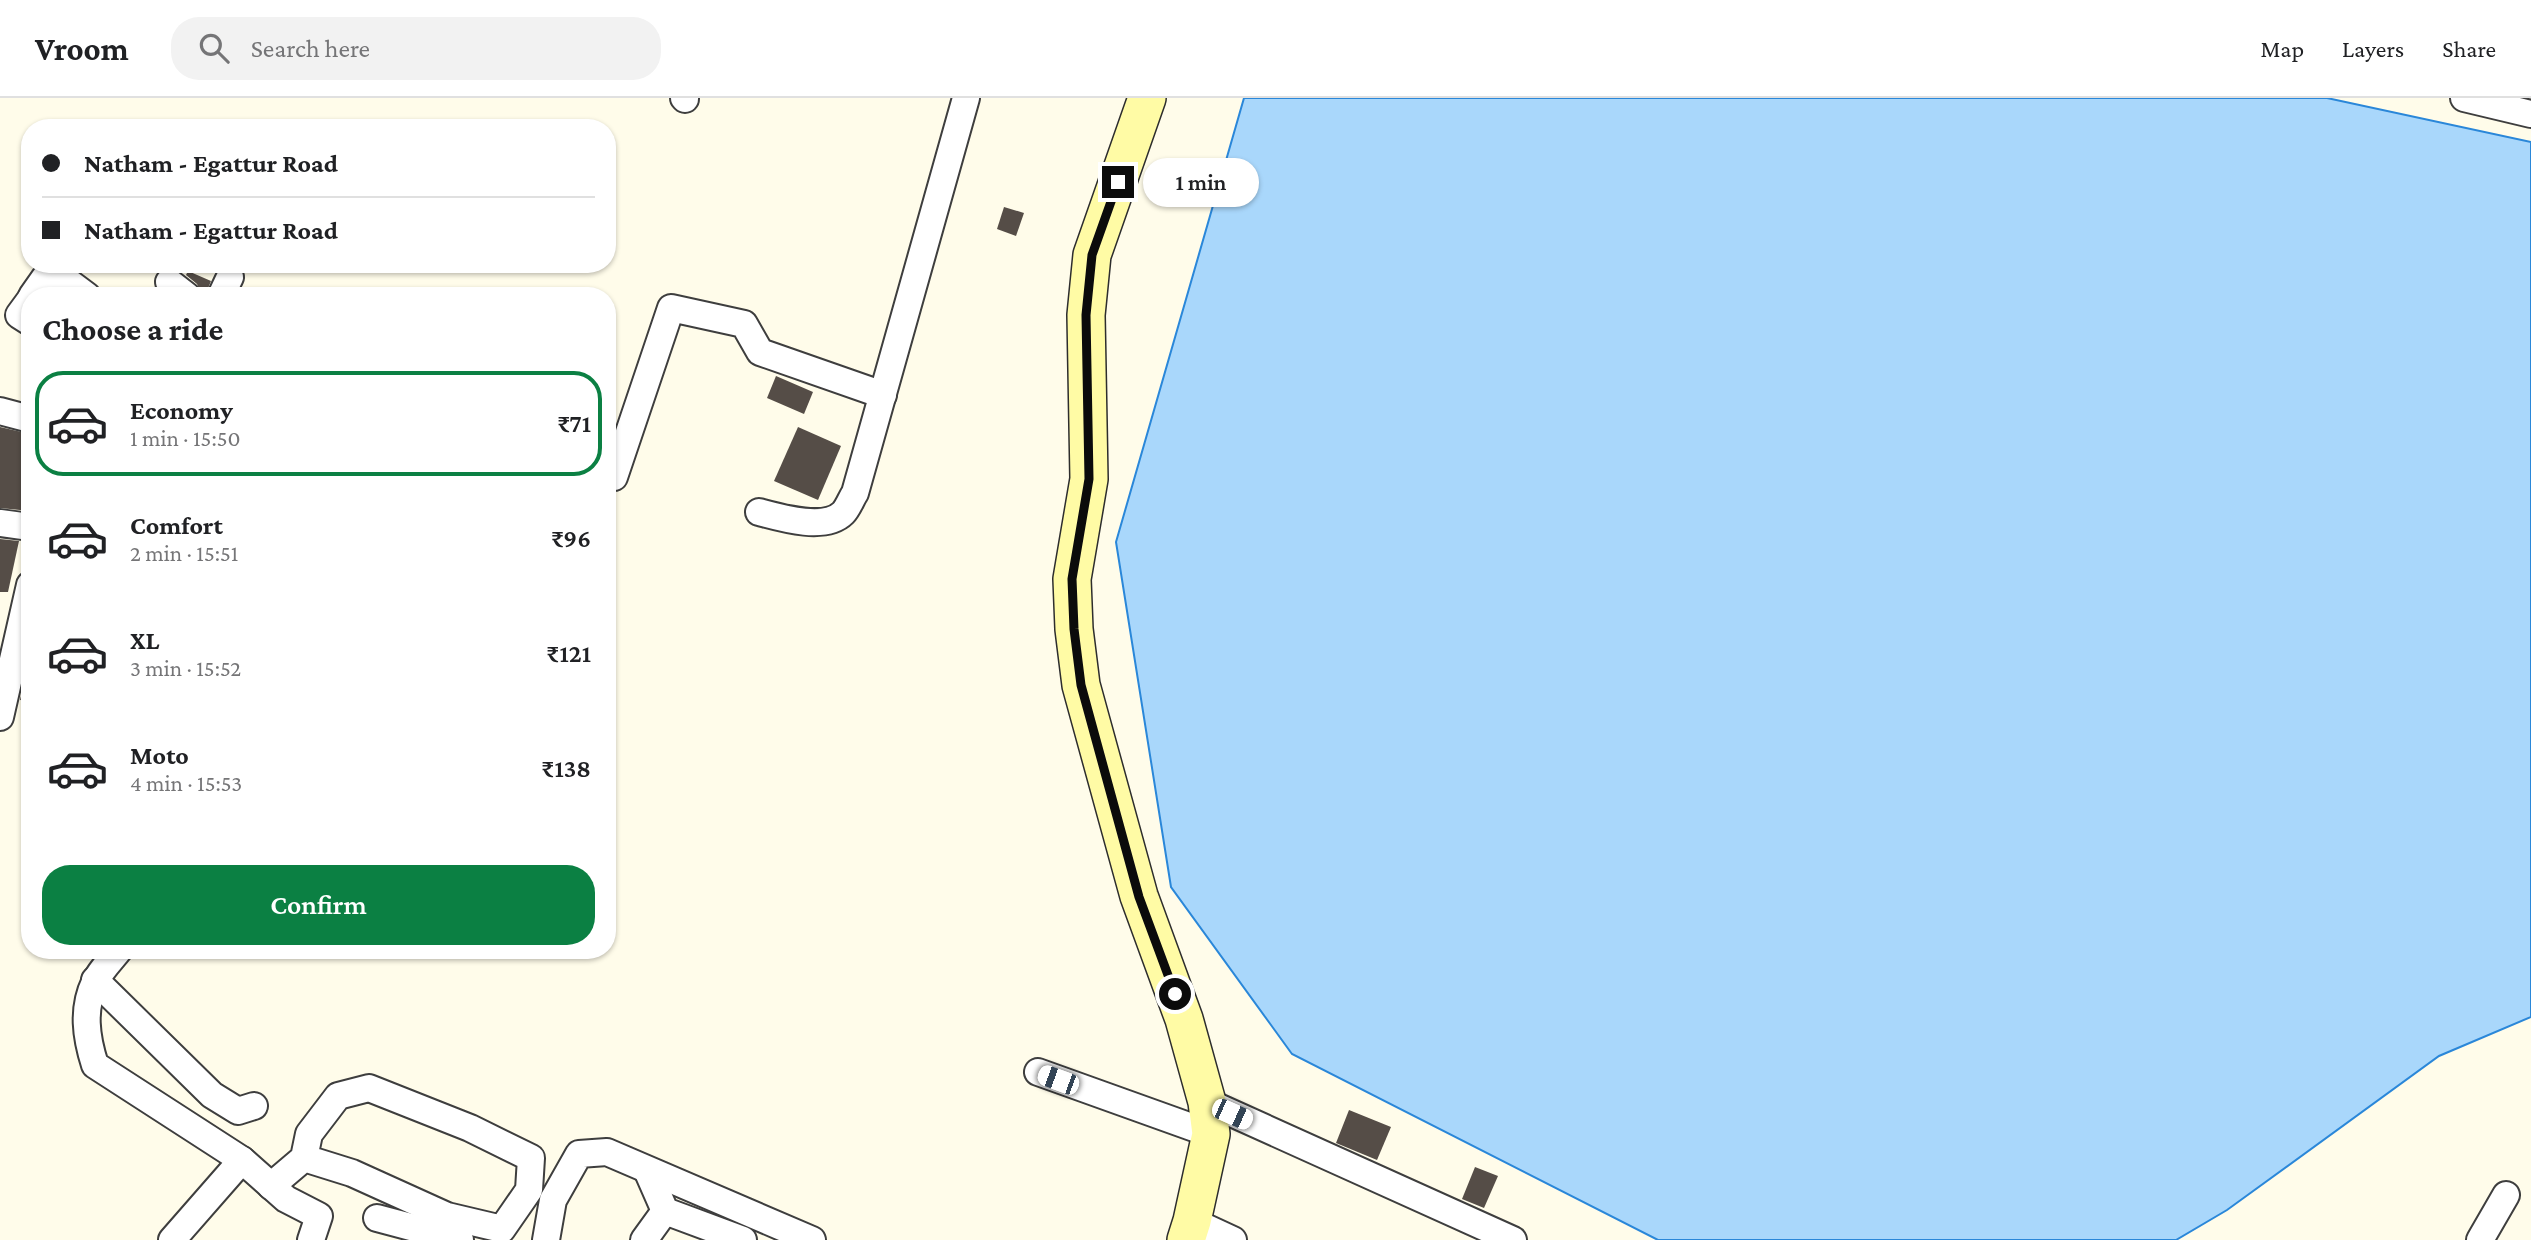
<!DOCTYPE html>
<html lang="en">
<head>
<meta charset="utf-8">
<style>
	body { margin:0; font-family:"Crimson Pro",serif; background:#f2f2f2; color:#202124; height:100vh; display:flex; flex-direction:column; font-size:26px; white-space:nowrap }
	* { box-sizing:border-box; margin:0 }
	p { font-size:23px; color:#757577 }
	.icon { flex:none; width:38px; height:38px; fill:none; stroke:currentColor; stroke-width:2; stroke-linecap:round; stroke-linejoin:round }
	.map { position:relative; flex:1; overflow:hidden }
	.panel { position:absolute; left:21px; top:189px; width:595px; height:672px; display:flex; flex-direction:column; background:#fff; border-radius:28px; box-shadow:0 2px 5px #0004 }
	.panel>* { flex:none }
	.guide { position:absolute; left:21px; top:21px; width:595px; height:154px; border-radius:28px; box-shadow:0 2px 5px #0004; display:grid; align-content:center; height:154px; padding:0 21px; background:#fff }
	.end { position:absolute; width:32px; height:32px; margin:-16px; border:9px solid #0b0b0b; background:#fff; box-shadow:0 0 0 4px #fff }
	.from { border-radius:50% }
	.bubble { position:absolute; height:49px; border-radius:24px; background:#fff; box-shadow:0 2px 5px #0004; font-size:23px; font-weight:600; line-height:49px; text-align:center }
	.car { position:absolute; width:21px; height:42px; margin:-21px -10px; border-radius:9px; box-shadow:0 0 5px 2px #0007; background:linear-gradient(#fff 24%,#345 0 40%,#fff 0 76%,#345 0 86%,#fff 0) }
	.guide b { display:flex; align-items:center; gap:24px; height:66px; font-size:26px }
	.guide b+b { border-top:2px solid #e0e0e0 }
	.guide i { width:18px; height:18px; background:#202124 }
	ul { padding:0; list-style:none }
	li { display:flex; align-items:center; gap:21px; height:105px; margin:0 14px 10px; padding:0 7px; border:4px solid transparent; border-radius:28px }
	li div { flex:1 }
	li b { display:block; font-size:26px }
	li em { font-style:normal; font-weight:600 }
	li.selected { border-color:#0b8043 }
	li>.icon { width:63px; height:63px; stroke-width:1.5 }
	h2 { padding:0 21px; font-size:32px; line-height:84px }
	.primary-button { display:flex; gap:14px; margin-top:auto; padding:14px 21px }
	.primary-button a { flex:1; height:80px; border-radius:28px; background:#0b8043; color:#fff; font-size:28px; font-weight:600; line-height:80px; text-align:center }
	header { display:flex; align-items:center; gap:42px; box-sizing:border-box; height:98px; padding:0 35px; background:#fff; border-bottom:2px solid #e0e0e0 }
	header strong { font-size:33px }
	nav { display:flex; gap:38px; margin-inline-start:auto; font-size:24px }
	.search { width:490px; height:63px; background:#f2f2f2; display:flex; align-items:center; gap:18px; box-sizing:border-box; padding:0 24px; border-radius:28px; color:#757577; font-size:26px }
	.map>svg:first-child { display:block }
	.water { fill:#a9d7fb; stroke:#2a87d9; stroke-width:2 }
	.building { fill:#554d47 }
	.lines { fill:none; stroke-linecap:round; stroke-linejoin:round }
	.street-casing { stroke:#3e3e3e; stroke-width:30 }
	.secondary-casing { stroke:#2d2d2d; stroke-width:40 }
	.street { stroke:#fff; stroke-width:26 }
	.secondary { stroke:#fffba5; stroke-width:37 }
	.route { stroke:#0b0b0b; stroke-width:9 }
</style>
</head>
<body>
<header>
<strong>Vroom</strong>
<div class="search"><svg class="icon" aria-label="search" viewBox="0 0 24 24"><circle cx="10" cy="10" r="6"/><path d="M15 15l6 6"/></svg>Search here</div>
<nav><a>Map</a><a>Layers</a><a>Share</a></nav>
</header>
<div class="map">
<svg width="2531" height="1142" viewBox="0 0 2531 1142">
	<rect width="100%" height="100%" fill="#fffcea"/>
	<polygon class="water" points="1244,0 2327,0 2531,44 2531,919 2439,958 2227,1112 2176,1142 1658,1142 1292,956 1171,789 1116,444"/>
	<g class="building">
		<polygon points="1004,109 1024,115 1016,138 997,131"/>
		<polygon points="188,173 211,183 205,198 202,198 197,186 186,177"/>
		<polygon points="776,278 813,294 804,316 767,300"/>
		<polygon points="0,329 30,336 30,413 0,410"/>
		<polygon points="798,329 841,348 818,402 774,383"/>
		<polygon points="0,441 19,443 8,494 0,494"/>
		<polygon points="30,559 30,603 20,602"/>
		<polygon points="1349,1012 1391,1029 1377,1062 1336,1045"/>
		<polygon points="1475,1069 1498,1078 1484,1110 1462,1101"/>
	</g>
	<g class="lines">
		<g class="street-casing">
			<g id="street">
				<polyline points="684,0 685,1"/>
				<polyline points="2464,0 2531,16"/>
				<polyline points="169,184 187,198"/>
				<polyline points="32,198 51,171 87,198"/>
				<polyline points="221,198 230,179"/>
				<polyline points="30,202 19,217 30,224"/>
				<polyline points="0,313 30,321"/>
				<polyline points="614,379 671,210 744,226 760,254 883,297"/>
				<path d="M759 414C781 420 825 433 843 415 848 410 851 401 855 395L966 0"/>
				<polyline points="0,425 30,429"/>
				<polyline points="0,619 30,487"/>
				<path d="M119 852C111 862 100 873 95 884 82 911 86 939 95 967L242 1062 286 1101 319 1118 311 1142"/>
				<polyline points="95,882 212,997 238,1013 254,1008"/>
				<polyline points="1038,974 1211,1036"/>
				<polyline points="1207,1004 1513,1142"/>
				<polyline points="647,1072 665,1113 743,1142"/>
				<polyline points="271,1088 304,1060 352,1075 447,1118 502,1131 529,1092 531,1060 470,1030 369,990 338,998 309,1036 304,1060"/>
				<polyline points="377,1120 460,1142"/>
				<polyline points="1192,1123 1233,1142"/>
				<polyline points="172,1142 242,1062"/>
				<polyline points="546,1142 553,1102 579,1056 607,1054 812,1142"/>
				<polyline points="644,1142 665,1113"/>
				<polyline points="2480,1142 2506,1097"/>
			</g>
		</g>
		<g class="secondary-casing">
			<polyline id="secondary" points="1147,0 1092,157 1086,217 1089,381 1072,481 1074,531 1081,587 1139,798 1184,921 1207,1004 1211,1036 1192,1123 1186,1142"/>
		</g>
		<use href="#street" class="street"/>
		<use href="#secondary" class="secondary"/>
	</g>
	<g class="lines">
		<polyline class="route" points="1118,84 1092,157 1086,217 1089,381 1072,481 1074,531 1081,587 1139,799 1175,896"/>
	</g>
</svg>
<i class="end from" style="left:1175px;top:896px"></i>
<i class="end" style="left:1118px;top:84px"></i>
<div class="bubble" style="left:1143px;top:60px;width:116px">1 min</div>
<i class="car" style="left:1058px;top:982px;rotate:290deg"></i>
<i class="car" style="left:1232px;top:1016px;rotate:114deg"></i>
<div class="guide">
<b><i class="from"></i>Natham - Egattur Road</b>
<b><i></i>Natham - Egattur Road</b>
</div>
<section class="panel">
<h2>Choose a ride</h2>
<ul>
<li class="selected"><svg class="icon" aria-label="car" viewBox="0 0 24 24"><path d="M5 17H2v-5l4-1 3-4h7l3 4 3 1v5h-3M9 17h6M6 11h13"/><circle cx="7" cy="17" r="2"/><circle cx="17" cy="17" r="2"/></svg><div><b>Economy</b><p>1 min · 15:50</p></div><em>₹71</em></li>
<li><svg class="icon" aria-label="car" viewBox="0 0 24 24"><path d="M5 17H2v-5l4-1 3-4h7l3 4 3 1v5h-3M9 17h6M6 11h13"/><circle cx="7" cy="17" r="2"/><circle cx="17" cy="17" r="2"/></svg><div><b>Comfort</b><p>2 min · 15:51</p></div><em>₹96</em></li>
<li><svg class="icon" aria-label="car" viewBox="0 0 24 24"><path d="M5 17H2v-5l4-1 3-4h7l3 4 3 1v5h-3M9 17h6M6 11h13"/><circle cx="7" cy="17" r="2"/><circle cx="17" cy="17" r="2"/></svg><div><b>XL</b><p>3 min · 15:52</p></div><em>₹121</em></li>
<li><svg class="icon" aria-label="car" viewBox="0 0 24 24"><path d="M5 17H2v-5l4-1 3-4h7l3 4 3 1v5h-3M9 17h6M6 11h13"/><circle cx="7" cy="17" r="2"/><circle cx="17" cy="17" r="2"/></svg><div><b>Moto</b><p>4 min · 15:53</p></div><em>₹138</em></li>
</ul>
<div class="primary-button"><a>Confirm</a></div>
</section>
</div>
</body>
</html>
